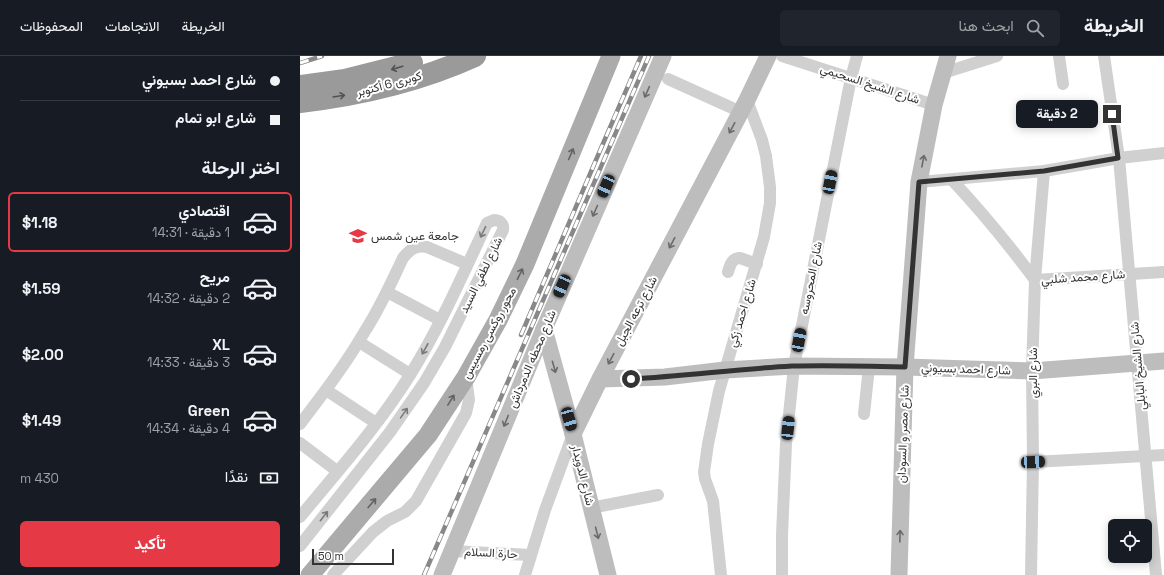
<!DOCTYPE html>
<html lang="ar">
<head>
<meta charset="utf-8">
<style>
	body { margin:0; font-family:"Space Grotesk",Vazirmatn,sans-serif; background:#20242c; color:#f1f3f6; direction:rtl; height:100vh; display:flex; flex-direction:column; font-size:15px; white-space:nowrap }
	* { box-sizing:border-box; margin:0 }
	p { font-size:13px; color:#9ea1a6 }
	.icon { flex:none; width:22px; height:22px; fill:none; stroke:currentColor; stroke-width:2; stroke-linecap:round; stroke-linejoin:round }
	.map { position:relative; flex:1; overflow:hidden; direction:ltr }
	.details { display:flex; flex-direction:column; background:#171b24; width:300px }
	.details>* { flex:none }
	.banner { display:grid; align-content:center; height:88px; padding:0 20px; background:#171b24 }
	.controls { position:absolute; left:808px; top:463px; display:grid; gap:8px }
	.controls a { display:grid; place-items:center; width:44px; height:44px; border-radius:6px; background:#171b24; box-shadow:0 2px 10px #0003; font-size:20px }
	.scale { position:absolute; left:12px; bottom:10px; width:82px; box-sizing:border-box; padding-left:4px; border:2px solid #333; border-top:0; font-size:11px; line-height:14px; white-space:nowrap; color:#333; -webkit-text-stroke:3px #fff; paint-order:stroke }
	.end { position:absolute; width:18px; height:18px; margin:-9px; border:5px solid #333; background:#fff; box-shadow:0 0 0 2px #fff }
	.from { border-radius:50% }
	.bubble { position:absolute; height:28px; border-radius:6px; background:#171b24; box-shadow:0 2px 10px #0003; font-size:13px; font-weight:700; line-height:28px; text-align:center; direction:rtl }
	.car { position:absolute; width:12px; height:24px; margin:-12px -6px; border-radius:5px; box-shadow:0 0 3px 1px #0007; background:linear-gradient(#222 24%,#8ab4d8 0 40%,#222 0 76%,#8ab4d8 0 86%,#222 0) }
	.banner b { display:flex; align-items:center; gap:14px; height:38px; font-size:15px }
	.banner b+b { border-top:1px solid #363941 }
	.banner i { width:10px; height:10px; background:#f1f3f6 }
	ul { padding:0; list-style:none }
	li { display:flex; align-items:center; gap:12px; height:60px; margin:0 8px 6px; padding:0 12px; border:2px solid transparent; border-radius:6px }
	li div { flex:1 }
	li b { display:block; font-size:15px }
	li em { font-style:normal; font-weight:700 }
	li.on { border-color:#e63946 }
	li>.icon { width:36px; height:36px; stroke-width:1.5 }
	h2 { padding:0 20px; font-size:18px; line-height:48px }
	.pay { display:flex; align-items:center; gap:10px; height:44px; padding:0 20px; font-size:15px }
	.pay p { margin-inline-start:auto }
	.primary-button { display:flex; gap:8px; margin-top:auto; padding:8px 20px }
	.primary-button a { flex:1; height:46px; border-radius:6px; background:#e63946; color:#fff; font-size:16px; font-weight:700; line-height:46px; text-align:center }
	header { display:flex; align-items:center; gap:24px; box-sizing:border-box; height:56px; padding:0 20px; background:#171b24; border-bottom:1px solid #363941 }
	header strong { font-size:19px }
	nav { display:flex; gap:22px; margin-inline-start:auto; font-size:14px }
	.search { width:280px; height:36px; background:#20242c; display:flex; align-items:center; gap:10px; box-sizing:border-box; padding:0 14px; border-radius:6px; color:#9ea1a6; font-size:15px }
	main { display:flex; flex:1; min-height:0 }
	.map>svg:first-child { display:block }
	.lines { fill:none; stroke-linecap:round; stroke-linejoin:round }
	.street { stroke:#d0d0d0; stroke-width:12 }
	.secondary { stroke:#bdbdbd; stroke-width:17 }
	.primary { stroke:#ababab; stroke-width:19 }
	.highway { stroke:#9a9a9a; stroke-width:22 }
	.rail-casing { stroke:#888; stroke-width:4.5 }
	.rail { stroke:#fff; stroke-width:3; stroke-dasharray:9; stroke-linecap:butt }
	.oneway { stroke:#525252 }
	.oneway2 { stroke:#6a6a6a }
	.oneway3 { stroke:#636363 }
	.oneway4 { stroke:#7a7a7a }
	.route { stroke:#333; stroke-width:5 }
	.labels { text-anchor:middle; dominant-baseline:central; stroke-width:4; stroke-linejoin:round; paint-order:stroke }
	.street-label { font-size:12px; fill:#333; stroke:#fff }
	.poi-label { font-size:12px; fill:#333; stroke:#fff; text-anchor:start }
</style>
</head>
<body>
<header>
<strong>الخريطة</strong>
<div class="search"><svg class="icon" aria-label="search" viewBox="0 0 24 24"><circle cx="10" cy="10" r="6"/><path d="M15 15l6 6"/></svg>ابحث هنا</div>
<nav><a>الخريطة</a><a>الاتجاهات</a><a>المحفوظات</a></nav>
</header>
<main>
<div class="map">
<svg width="864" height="519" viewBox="0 0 864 519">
	<rect width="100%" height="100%" fill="#fff"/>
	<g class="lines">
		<g class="street">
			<polyline points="482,0 634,49"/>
			<polyline points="759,0 763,28"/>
			<polyline points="804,0 819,102 856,519"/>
			<polyline points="643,17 697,0"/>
			<polyline points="368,23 441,56"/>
			<path d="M652 124C682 156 709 189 735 224L864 216"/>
			<polyline points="619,126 744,115 819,102 864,97"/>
			<path d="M428 216C430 209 432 202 440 202L457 208"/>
			<polyline points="87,236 140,264"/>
			<polyline points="59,286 110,318"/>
			<polyline points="26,334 76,367"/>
			<polyline points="564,358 569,311"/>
			<path d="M0 368C23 338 46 308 65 275 80 252 91 227 103 202 110 193 116 189 127 191L167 208"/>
			<polyline points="0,387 37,415"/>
			<polyline points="733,406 864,399"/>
			<polyline points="291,452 358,439"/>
			<path d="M0 461C38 415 78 370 110 319 140 271 163 218 187 167L194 164C200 164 204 168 203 174L145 291 124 327 90 376 0 490"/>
			<polyline points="152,495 230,499"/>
			<polyline points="33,519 73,476 87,465 105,456 116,445 166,357 169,344 166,321"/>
			<polyline points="225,519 245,454 273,378"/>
			<polyline points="421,519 413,445 405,423 404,416 408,388 419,335 464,181 470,147 470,131 466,100 462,84 447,44"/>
			<polyline points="482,519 482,479 486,388 494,310 551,22 557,0"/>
			<polyline points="731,519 733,406 732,315 735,224 744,115"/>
		</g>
		<g class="secondary">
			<polyline points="244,273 273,378 308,519"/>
			<polyline points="300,323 365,321 425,314 494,310 605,311 732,315 864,305"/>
			<polyline points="273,378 300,323 447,44 468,0"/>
			<polyline points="142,519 244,273 363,0"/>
			<polyline points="599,519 605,311 619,126 634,49 648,0"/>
		</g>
		<polyline class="primary" points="10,519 128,379 166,321 198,264 225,208 311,0"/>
		<g class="highway">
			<polyline points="0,30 45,24 112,7"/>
			<path d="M0 46C60 39 120 25 175 0"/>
		</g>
		<g class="rail-casing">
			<g id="rail">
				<polyline points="0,7 22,0"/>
				<polyline points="221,279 302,90 341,0"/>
				<polyline points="124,519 349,0"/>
			</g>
		</g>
		<use href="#rail" class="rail"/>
	</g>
	<defs><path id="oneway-shaft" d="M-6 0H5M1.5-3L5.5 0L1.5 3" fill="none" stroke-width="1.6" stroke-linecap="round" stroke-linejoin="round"/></defs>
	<g class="oneway">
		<use href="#oneway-shaft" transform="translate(97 12) rotate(164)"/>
		<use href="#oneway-shaft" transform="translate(39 40) rotate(-9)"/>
	</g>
	<g class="oneway2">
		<use href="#oneway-shaft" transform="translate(347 36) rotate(114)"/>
		<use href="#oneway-shaft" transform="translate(432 72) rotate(118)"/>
		<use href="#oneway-shaft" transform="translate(623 105) rotate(-79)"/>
		<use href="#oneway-shaft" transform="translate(295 155) rotate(114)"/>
		<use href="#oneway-shaft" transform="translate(372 187) rotate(118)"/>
		<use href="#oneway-shaft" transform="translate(311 303) rotate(118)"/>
		<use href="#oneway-shaft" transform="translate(254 311) rotate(74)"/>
		<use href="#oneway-shaft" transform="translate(206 365) rotate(112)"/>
		<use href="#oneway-shaft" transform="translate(297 477) rotate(76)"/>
		<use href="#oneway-shaft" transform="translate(600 480) rotate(-88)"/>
	</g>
	<g class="oneway3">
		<use href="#oneway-shaft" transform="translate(271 98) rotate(-67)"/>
		<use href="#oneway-shaft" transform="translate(220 218) rotate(-64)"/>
		<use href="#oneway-shaft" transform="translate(151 344) rotate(-58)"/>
		<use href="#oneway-shaft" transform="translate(72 447) rotate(-50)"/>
	</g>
	<g class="oneway4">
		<use href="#oneway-shaft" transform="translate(183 176) rotate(116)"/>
		<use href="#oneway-shaft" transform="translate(125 293) rotate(119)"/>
		<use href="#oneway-shaft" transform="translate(104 357) rotate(-55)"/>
		<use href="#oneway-shaft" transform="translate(24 460) rotate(-52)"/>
	</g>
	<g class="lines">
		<path class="route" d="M331 323C385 320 438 313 492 310 530 309 568 310 605 311L619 126 744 115 818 102 812 58"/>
	</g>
	<defs>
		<g id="university-bare" transform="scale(1.38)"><path d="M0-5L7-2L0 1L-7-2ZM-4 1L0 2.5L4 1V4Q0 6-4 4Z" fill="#e63946" stroke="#fff" stroke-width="2.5" paint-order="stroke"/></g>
	</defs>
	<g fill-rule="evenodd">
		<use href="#university-bare" x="58" y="180"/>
	</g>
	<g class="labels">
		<g class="street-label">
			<text transform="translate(89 28) rotate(-15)">كوبرى 6 أكتوبر</text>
			<text transform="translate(570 28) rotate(18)">شارع الشيخ السحيمي</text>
			<text transform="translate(181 219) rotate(-64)">شارع لطفي السيد</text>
			<text transform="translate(783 221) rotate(-4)">شارع محمد شلبي</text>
			<text transform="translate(511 222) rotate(-79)">شارع المحروسه</text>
			<text transform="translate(336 255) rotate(-62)">شارع ترعه الجبل</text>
			<text transform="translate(442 257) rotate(-73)">شارع احمد زكي</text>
			<text transform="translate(189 277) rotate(-62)">محور روكسى رمسيس</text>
			<text transform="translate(232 303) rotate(-67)">شارع محطه الدمرداش</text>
			<text transform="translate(838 310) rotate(-95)">شارع الشيخ البابلي</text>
			<text transform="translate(666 313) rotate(2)">شارع احمد بسيوني</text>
			<text transform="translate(733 317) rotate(-90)">شارع البري</text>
			<text transform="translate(603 378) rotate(-88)">شارع مصر و السودان</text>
			<text transform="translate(283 419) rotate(76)">شارع الدويدار</text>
			<text transform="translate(191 497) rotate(3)">حارة السلام</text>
		</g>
		<g class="poi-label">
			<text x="71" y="180">جامعة عين شمس</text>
		</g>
	</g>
</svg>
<div class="controls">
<a><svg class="icon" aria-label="locate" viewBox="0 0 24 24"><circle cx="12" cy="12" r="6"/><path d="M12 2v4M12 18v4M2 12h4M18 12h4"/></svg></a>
</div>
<div class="scale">50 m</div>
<i class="end from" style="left:331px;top:323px"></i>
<i class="end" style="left:812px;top:58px"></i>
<div class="bubble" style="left:716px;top:44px;width:82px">2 دقيقة</div>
<i class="car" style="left:530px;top:126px;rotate:11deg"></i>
<i class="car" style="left:306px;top:130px;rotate:204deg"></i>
<i class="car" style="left:262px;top:230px;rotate:204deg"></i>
<i class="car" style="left:499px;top:284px;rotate:11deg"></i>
<i class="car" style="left:269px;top:363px;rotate:164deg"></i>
<i class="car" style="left:488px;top:372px;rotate:6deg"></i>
<i class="car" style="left:733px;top:406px;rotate:87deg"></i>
</div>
<section class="details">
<div class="banner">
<b><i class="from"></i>شارع احمد بسيوني</b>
<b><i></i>شارع ابو تمام</b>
</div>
<h2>اختر الرحلة</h2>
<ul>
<li class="on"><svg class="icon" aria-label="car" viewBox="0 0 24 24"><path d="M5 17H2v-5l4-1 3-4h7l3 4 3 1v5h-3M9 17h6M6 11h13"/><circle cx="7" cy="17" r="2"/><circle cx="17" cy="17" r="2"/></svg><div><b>اقتصادي</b><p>1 دقيقة · 14:31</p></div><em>$1.18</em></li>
<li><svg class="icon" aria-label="car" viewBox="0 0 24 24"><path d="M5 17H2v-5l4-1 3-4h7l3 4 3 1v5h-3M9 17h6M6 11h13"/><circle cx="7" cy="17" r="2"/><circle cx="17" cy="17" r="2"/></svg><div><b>مريح</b><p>2 دقيقة · 14:32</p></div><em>$1.59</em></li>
<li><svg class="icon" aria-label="car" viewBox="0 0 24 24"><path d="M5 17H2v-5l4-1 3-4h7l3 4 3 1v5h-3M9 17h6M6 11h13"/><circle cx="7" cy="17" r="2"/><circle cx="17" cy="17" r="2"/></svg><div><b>XL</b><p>3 دقيقة · 14:33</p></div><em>$2.00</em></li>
<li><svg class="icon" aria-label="car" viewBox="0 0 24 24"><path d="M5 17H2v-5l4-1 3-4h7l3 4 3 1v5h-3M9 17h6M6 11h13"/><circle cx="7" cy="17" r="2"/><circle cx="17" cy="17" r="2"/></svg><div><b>Green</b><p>4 دقيقة · 14:34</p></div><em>$1.49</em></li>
</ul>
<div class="pay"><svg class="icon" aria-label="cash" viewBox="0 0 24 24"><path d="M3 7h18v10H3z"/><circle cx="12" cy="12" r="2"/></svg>نقدًا<p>430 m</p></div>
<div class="primary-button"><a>تأكيد</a></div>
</section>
</main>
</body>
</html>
